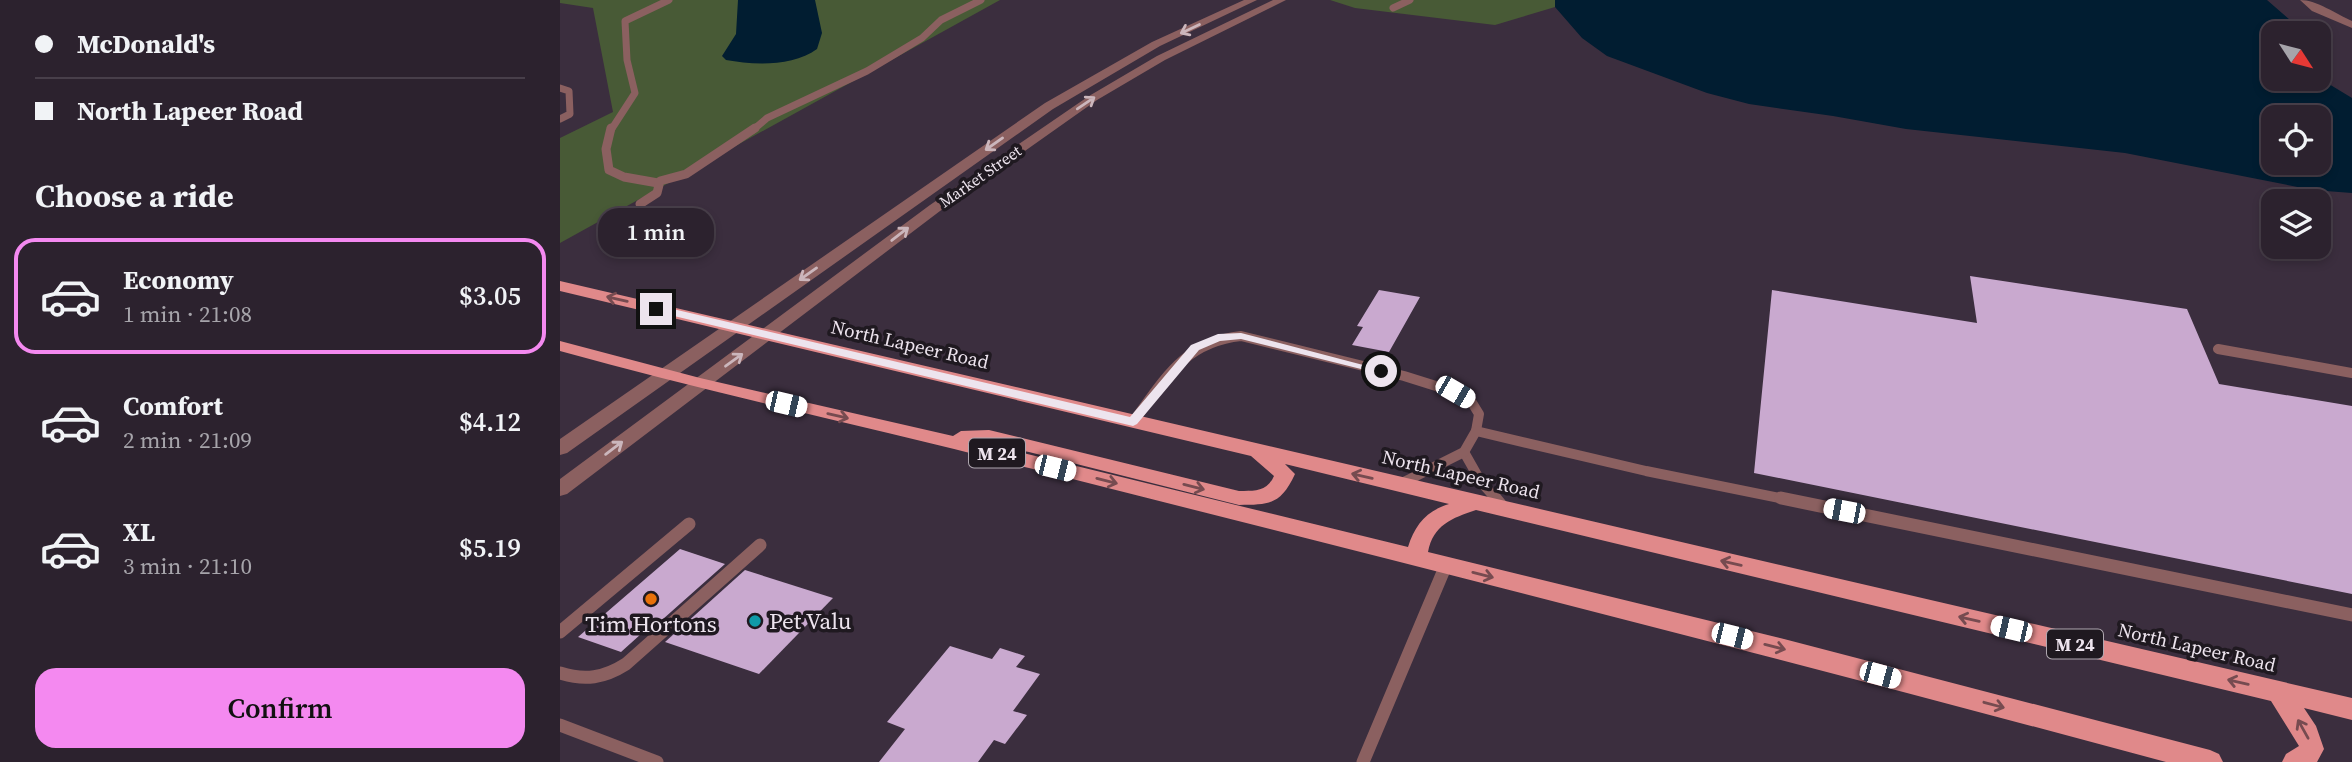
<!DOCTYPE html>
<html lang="en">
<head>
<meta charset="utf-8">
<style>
	body { margin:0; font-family:"Source Serif 4",serif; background:#342a36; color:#f1f3f6; height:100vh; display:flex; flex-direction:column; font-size:26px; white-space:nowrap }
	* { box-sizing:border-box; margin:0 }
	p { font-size:23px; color:#a6a4aa }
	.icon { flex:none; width:38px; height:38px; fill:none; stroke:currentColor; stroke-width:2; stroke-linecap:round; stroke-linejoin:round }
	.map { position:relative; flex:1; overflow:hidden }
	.sheet { display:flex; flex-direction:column; background:#2c222e; width:560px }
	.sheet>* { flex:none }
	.top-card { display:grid; align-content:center; height:154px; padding:0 35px; background:#2c222e }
	.needle { width:46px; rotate:126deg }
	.tools { position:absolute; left:1701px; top:21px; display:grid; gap:14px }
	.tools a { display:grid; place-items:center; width:70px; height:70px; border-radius:14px; background:#2c222e; box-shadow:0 4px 10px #0003,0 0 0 2px #483f4a; font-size:35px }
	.end { position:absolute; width:32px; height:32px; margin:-16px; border:9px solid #ede4ee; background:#111; box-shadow:0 0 0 4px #111 }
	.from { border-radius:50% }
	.bubble { position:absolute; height:49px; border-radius:21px; background:#2c222e; box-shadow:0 4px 10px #0003,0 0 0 2px #483f4a; font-size:23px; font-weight:600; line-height:49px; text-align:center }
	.car { position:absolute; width:21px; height:42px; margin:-21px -10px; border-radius:9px; box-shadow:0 0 5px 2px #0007; background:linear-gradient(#fff 24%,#345 0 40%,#fff 0 76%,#345 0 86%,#fff 0) }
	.top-card b { display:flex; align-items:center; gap:24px; height:66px; font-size:26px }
	.top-card b+b { border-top:2px solid #483f4a }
	.top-card i { width:18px; height:18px; background:#f1f3f6 }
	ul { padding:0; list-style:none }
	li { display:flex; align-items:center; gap:21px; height:116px; margin:0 14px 10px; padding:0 21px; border:4px solid transparent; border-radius:21px }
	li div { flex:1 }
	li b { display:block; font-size:26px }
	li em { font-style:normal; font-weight:600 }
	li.current { border-color:#f489f0 }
	li>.icon { width:63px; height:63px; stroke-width:1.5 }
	h2 { padding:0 35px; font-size:32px; line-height:84px }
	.action { display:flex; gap:14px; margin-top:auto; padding:14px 35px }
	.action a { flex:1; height:80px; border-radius:21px; background:#f489f0; color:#111; font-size:28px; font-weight:600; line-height:80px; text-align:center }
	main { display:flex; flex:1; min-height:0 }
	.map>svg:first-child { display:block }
	.green { fill:#485a36 }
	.water { fill:#011d31; fill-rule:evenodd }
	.building { fill:#c9a9cf }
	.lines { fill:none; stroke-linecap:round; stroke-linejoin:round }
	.lane-far3 { stroke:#8b6060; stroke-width:7 }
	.lane-far2 { stroke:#8b6060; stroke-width:9 }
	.lane-far1 { stroke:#8b6060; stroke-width:10 }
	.lane { stroke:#8b6060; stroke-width:13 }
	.street { fill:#8b6060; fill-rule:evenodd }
	.primary { fill:#e0898a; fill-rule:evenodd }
	.oneway { stroke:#cbb6bc }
	.oneway2 { stroke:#764b50 }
	.route { fill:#ede4ee }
	.food-dot { fill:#e8710a; stroke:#1f1920; stroke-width:2.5 }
	.culture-dot { fill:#0f9aa8; stroke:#1f1920; stroke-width:2.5 }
	.labels { text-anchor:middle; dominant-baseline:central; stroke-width:7; stroke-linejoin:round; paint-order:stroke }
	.far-street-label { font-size:16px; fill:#ede4ee; stroke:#1f1920 }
	.shield { fill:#1f1920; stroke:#afa7b0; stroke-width:2 }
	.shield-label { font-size:18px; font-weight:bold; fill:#ede4ee }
	.street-label { font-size:19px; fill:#ede4ee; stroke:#1f1920 }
	.near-poi-label { font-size:23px; fill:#ede4ee; stroke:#1f1920; text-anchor:start }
</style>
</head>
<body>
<main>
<section class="sheet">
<div class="top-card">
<b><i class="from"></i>McDonald's</b>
<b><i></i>North Lapeer Road</b>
</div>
<h2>Choose a ride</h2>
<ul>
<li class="current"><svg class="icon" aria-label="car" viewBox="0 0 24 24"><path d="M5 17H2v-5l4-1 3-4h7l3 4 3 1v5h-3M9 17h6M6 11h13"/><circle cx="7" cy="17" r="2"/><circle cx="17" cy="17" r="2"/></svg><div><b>Economy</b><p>1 min · 21:08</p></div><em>$3.05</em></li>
<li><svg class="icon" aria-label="car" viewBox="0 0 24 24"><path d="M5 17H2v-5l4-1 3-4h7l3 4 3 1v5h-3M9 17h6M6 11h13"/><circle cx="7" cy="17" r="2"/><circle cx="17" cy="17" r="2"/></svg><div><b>Comfort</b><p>2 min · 21:09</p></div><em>$4.12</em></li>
<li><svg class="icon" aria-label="car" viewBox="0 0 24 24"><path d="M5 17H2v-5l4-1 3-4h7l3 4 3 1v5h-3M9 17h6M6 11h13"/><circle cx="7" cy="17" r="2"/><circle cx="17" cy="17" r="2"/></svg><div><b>XL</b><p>3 min · 21:10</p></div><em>$5.19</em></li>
</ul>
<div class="action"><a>Confirm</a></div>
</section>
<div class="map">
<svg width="1792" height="762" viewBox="0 0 1792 762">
	<rect width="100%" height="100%" fill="#3b2e3e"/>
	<g class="green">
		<polygon points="0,0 440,0 0,243 0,138 53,112 33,8 0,3"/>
		<polygon points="770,0 995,0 995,7 935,25 795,8"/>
	</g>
	<g class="water">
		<path d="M178 0H255L262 33 257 49C233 67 193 65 166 60L162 56 176 34Z"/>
		<path d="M995 0H1707L1730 20 1735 33H1713V50L1711 51 1713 53V79L1759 78 1792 98V193L1753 190 1565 153 1346 129 1273 116 1189 104 1147 93 1047 56 1022 38 995 7ZM1713 117H1759V163H1713Z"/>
	</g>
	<g class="building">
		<polygon points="1410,276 1627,309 1659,384 1792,406 1792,594 1194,473 1212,290 1417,323"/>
		<polygon points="819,290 860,297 829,352 792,345 803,327 797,326"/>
		<polygon points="120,549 165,564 85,635 81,634 61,652 18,637"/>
		<polygon points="185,570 273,598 199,674 105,642"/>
		<polygon points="390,646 432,659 440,648 465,656 456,667 480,674 453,711 467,715 445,744 434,740 418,762 319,762 345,729 327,722"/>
	</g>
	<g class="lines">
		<g class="lane-far3">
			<polyline points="833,8 850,0"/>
			<polyline points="0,88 9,91 10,114 0,119"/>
			<polyline points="51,130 75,93 67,60 65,21 109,0"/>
			<polyline points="193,130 207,118 307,71 362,38 381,20 421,0"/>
		</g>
		<g class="lane-far2">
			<polyline points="51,128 46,149 49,170 64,177 98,183"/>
			<polyline points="80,204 97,193 100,181 126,174 195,128"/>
		</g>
		<g class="lane-far1">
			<polyline points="1658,349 1792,373"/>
			<path d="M573 422C604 380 624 342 681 336L844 376 895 392 911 401 919 414 916 431"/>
			<polyline points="904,452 921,482 937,500"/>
			<polyline points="840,484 904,452 916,431 1086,471 1229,500"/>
		</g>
		<g class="lane">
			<polyline points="935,498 944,509"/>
			<polyline points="1221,498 1792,615"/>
			<polyline points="0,632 129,524"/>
			<path d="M0 673C25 681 44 678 66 664L200 545"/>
			<polyline points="0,725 97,762"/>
			<polyline points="803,762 886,565"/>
		</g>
		<g class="street">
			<polygon points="684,0 697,0 600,46 493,109 7,453 0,455 0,439 485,103 592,42"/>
			<polygon points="713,0 726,0 605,60 537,100 380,211 7,494 0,496 0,479 370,205 529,96 597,56"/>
			<path d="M1740 0C1757 0 1776 14 1792 21V28L1752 11Z"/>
		</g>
		<path class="primary" d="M0 281 1792 698V720L1744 708 1756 726 1764 749 1757 762H1722L1726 754 1739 746 1711 701 916 510C892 518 873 525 868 552L1224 639 1650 750 1659 754 1663 762H1606C1228 660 848 564 469 468 313 428 155 394 0 351V341L140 378 393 436 401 431 429 430 679 491C694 491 707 492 714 476L691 456 0 291ZM426 444 469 452 679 505C710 505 721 504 735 474L725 464 889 504C866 511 855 525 848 547Z"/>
	</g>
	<defs><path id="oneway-shaft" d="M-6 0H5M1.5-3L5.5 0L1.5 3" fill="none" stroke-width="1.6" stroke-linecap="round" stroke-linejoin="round" transform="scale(1.75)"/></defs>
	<g class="oneway">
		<use href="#oneway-shaft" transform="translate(630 29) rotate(155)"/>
		<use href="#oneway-shaft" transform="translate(526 103) rotate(-34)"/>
		<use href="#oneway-shaft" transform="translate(434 144) rotate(145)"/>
		<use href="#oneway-shaft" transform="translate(340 234) rotate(-38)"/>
		<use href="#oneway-shaft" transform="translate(248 274) rotate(145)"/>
		<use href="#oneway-shaft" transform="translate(174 360) rotate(-36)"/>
		<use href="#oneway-shaft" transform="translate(54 448) rotate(-37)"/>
	</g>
	<g class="oneway2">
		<use href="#oneway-shaft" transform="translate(57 299) rotate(-167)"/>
		<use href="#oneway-shaft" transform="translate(278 416) rotate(13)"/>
		<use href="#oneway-shaft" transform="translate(802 476) rotate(-167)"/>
		<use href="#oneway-shaft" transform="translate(547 481) rotate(14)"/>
		<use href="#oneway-shaft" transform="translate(634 487) rotate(14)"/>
		<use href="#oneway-shaft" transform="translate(1171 563) rotate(-167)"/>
		<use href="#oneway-shaft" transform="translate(923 575) rotate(14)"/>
		<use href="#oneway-shaft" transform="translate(1409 619) rotate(-167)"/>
		<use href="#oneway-shaft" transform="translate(1215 647) rotate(14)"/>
		<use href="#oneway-shaft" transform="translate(1678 682) rotate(-167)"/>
		<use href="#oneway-shaft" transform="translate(1434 705) rotate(15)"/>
		<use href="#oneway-shaft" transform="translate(1743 729) rotate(-119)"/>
	</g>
	<polygon class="route" points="96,305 570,417 631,345 658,334 681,333 826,371 821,374 681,339 660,341 639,350 577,424 573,426 93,311 93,306"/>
	<circle class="food-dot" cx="91" cy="599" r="7"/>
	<circle class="culture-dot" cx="195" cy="621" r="7"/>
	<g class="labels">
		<g class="far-street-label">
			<text transform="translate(420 176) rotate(-35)">Market Street</text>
		</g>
		<g class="shield">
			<rect x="409" y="438.5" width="56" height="29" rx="5"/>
			<rect x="1487" y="629.5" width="56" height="29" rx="5"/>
		</g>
		<g class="shield-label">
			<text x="437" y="453">M 24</text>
			<text x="1515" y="644">M 24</text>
		</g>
		<g class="street-label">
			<text transform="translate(350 344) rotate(13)">North Lapeer Road</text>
			<text transform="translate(901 474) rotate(13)">North Lapeer Road</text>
			<text transform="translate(1637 647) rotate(13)">North Lapeer Road</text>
		</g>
		<g class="near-poi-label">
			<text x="209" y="621">Pet Valu</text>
			<text x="91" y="624" text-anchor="middle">Tim Hortons</text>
		</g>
	</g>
</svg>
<div class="tools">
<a><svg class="needle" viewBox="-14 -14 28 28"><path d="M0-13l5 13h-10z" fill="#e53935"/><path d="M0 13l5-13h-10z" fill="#a6a4aa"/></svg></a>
<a><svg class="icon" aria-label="locate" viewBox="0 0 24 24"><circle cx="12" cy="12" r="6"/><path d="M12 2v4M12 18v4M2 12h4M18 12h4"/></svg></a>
<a><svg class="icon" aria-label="layers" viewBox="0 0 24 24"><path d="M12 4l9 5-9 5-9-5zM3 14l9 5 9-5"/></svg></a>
</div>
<i class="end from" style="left:821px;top:371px"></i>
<i class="end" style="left:96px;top:309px"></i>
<div class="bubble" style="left:38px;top:208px;width:116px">1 min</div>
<i class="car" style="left:895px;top:392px;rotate:120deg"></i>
<i class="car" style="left:226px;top:404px;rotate:103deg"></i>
<i class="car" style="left:495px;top:468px;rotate:104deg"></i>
<i class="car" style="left:1284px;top:511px;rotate:281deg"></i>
<i class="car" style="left:1451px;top:629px;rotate:283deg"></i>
<i class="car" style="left:1172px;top:636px;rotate:104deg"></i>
<i class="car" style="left:1320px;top:675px;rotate:105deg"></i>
</div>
</main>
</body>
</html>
